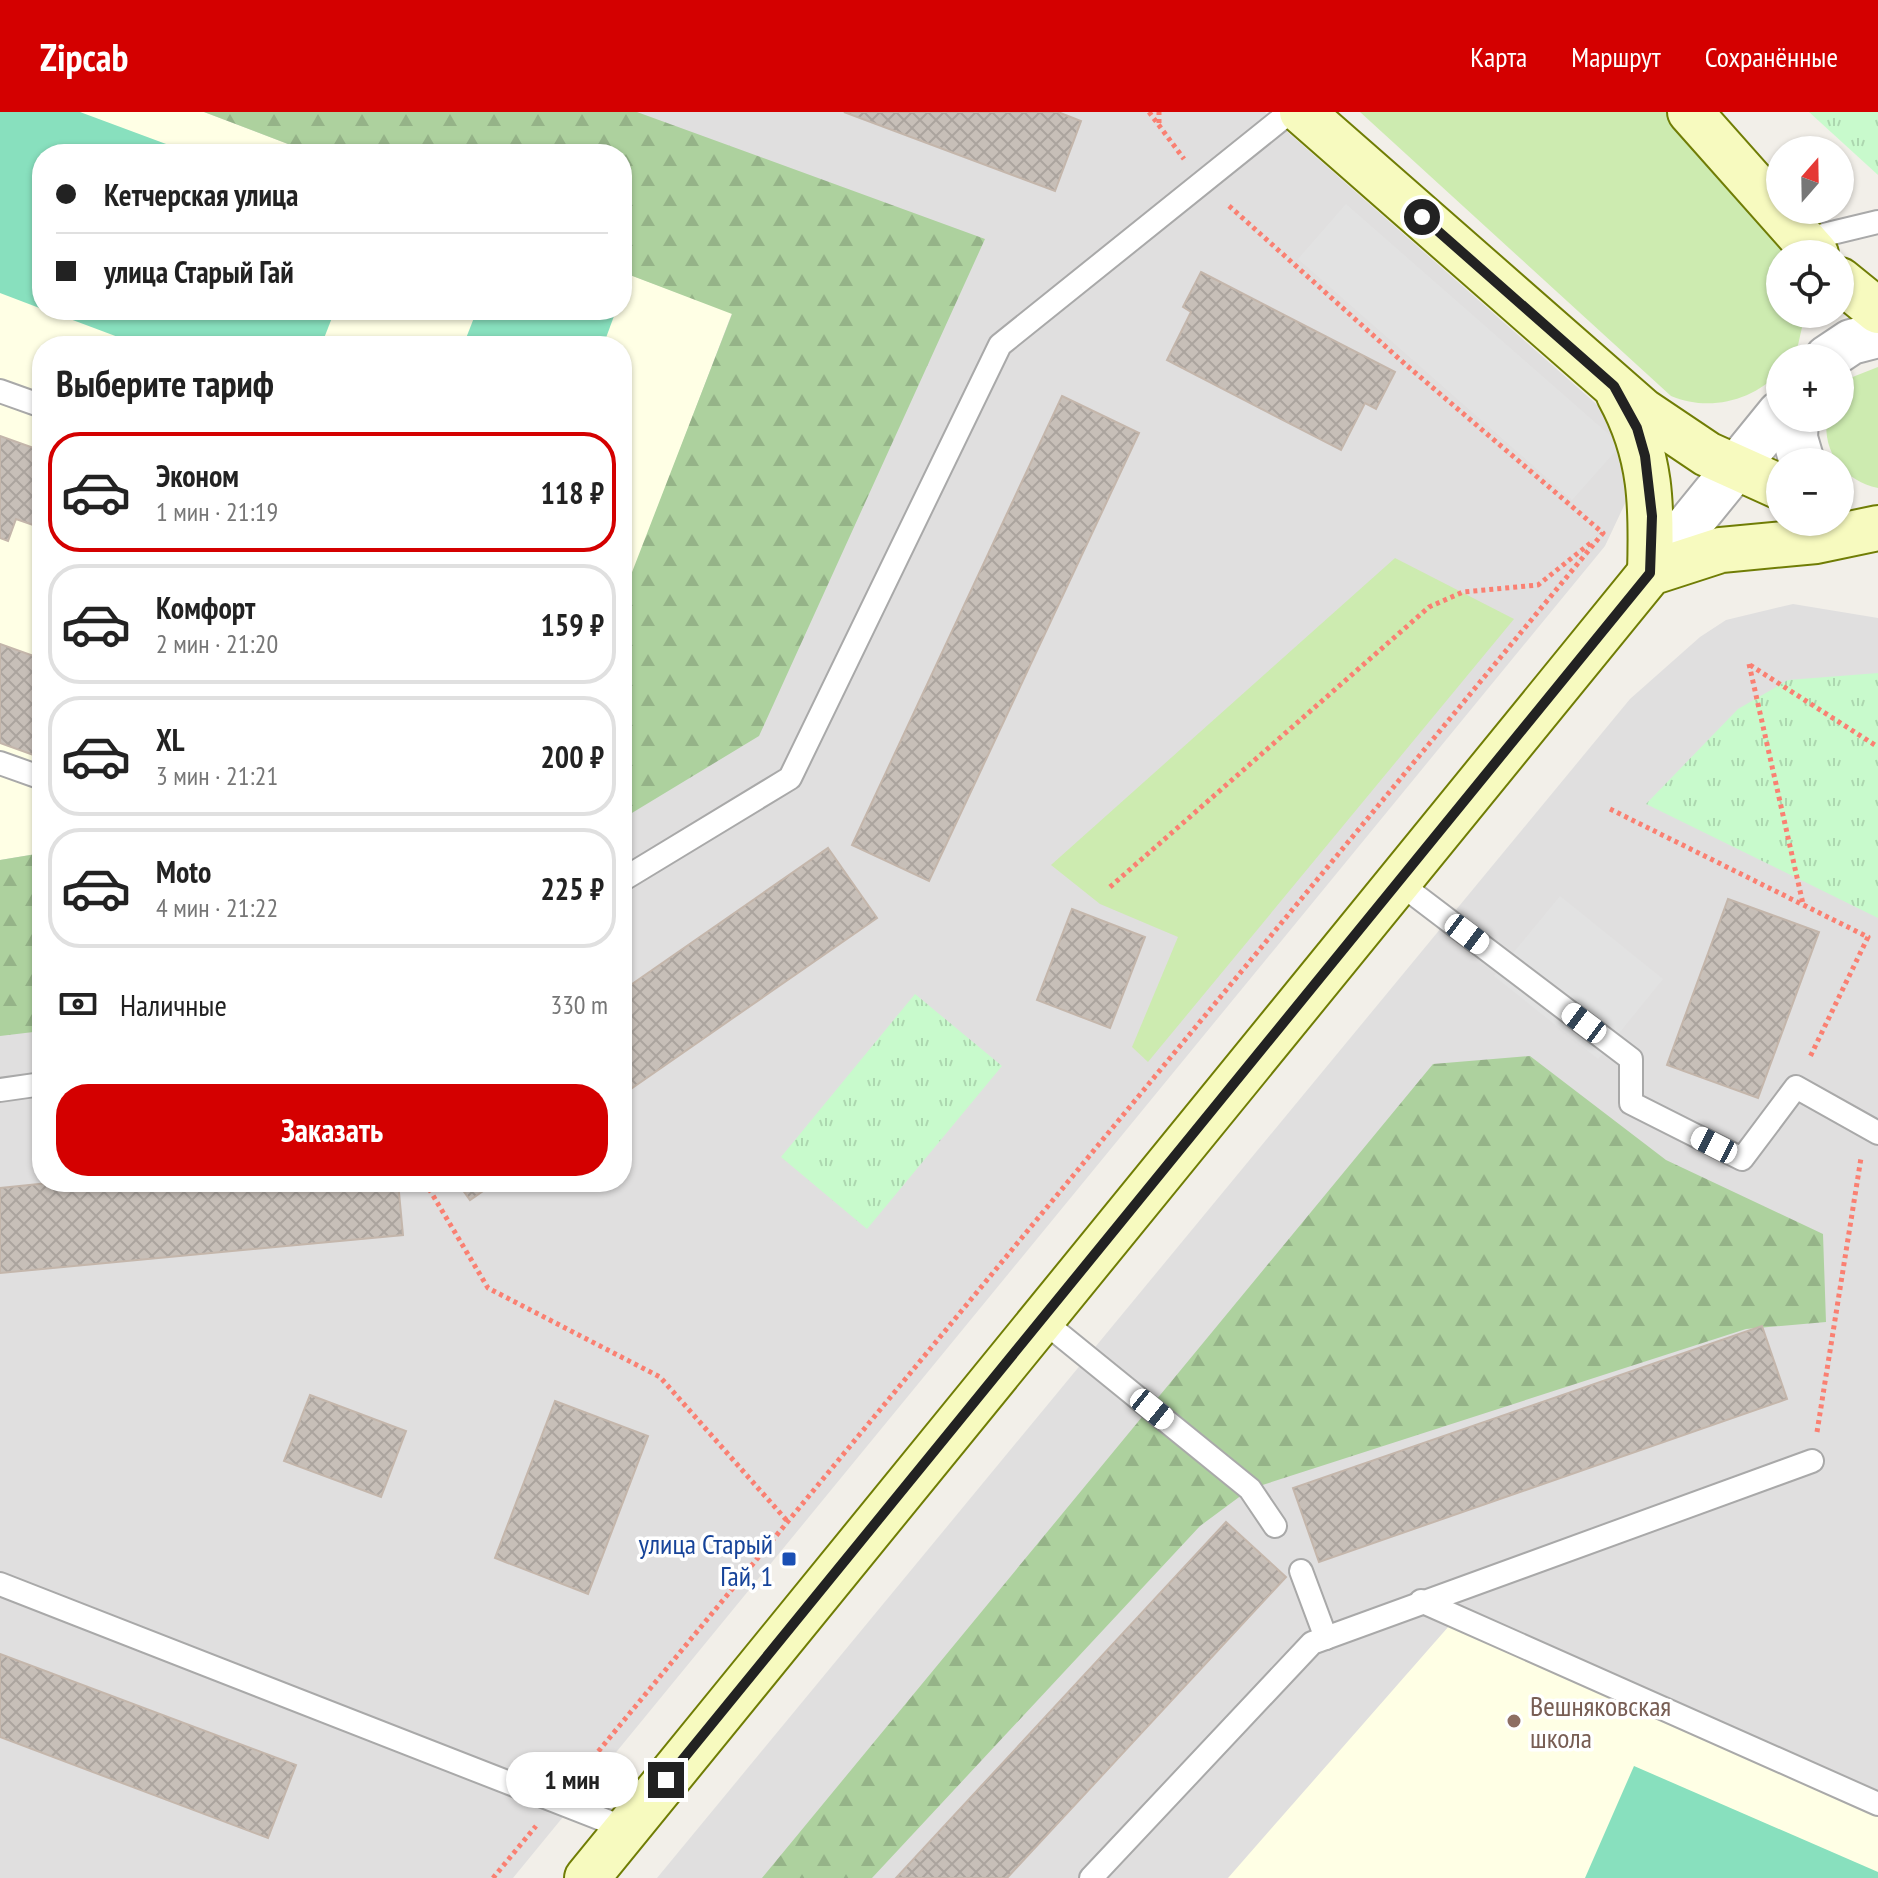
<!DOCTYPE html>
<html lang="ru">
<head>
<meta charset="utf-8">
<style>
	body { margin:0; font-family:"PT Sans Narrow",sans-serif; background:#f6f6f6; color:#222; height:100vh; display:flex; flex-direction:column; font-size:30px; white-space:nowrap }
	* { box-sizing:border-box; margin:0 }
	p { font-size:26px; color:#767676 }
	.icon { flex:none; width:44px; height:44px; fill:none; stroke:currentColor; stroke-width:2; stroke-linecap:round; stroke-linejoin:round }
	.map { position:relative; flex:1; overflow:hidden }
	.side { position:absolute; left:32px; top:224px; width:600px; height:856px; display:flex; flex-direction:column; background:#fff; border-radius:32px; box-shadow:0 2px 6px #0004 }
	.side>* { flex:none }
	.banner { position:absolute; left:32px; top:32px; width:600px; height:176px; border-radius:32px; box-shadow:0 2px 6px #0004; display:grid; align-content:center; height:176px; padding:0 24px; background:#fff }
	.needle { width:52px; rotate:20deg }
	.fabs { position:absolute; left:1766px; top:24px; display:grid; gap:16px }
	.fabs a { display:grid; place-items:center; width:88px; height:88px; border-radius:50%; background:#fff; box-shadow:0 2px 6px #0004; font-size:40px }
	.end { position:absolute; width:36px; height:36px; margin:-18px; border:10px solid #222; background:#fff; box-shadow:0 0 0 4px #fff }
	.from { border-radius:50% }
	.bubble { position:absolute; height:56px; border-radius:28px; background:#fff; box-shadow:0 2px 6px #0004; font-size:26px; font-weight:600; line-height:56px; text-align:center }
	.car { position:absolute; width:24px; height:48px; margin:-24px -12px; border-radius:10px; box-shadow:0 0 6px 2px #0007; background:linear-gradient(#fff 24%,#345 0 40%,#fff 0 76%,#345 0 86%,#fff 0) }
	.banner b { display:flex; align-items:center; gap:28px; height:76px; font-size:30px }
	.banner b+b { border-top:2px solid #e0e0e0 }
	.banner i { width:20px; height:20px; background:#222 }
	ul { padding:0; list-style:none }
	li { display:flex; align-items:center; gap:24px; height:120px; margin:0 16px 12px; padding:0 8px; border:4px solid #e0e0e0; border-radius:32px }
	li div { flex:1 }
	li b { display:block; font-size:30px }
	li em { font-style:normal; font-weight:600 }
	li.active { border-color:#d40000 }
	li>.icon { width:72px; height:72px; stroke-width:1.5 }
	h2 { padding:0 24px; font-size:36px; line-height:96px }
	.pay { display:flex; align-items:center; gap:20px; height:88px; padding:0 24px; font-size:30px }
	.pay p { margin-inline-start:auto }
	.button { display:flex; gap:16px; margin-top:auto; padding:16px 24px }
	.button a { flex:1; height:92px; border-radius:32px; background:#d40000; color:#fff; font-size:32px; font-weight:600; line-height:92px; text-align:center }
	header { display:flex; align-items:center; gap:48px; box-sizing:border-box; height:112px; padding:0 40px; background:#d40000; color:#fff }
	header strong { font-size:38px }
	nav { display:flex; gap:44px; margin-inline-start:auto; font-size:28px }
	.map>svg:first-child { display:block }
	.residential { fill:#e0dfdf; fill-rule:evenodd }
	.education { fill:#ffffe5 }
	.grass { fill:#cdebb0 }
	.forest { fill:url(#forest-firs) }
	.park { fill:url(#park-tufts) }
	.pitch { fill:#88e0be }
	.parking { fill:#e2e2e2 }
	.building { fill:url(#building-cross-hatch); stroke:#c4b6ab; stroke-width:2 }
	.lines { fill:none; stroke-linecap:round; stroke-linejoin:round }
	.lane-casing { stroke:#a9a9a9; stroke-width:26 }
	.street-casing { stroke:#a9a9a9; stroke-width:48 }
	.secondary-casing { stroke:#707d05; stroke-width:48 }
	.path { stroke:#fa8072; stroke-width:5; stroke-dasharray:4 4; stroke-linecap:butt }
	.lane { stroke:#fff; stroke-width:22 }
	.street { stroke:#fff; stroke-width:44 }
	.secondary { stroke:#f7fabf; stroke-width:44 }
	.route { stroke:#222; stroke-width:10 }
	.transit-dot { fill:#1a4fb4; stroke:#fff; stroke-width:3 }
	.education-dot { fill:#8d6e63; stroke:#fff; stroke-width:3 }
	.labels { text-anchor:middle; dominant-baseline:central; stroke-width:7; stroke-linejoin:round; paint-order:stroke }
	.transit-label { font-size:28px; fill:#164399; stroke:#fff; text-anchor:end }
	.education-label { font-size:28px; fill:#785e54; stroke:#fff; text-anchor:start }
</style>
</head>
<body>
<header>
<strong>Zipcab</strong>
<nav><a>Карта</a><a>Маршрут</a><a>Сохранённые</a></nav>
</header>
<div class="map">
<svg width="1878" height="1766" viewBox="0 0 1878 1766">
	<defs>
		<pattern id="forest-firs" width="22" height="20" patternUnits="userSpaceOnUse" patternTransform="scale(2)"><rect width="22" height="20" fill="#add19e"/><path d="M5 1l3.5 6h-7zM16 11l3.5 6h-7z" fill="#95b388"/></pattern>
		<pattern id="park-tufts" width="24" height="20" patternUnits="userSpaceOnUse" patternTransform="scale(2)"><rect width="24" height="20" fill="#c8facc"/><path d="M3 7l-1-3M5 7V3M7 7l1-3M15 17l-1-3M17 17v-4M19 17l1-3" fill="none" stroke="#acd6af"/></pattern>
		<pattern id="building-cross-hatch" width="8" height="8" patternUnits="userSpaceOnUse" patternTransform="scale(2)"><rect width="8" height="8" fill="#c7bfb8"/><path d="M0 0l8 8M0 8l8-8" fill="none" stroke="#aba49e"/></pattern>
	</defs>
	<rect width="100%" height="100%" fill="#f2efe9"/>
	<g class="residential">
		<path d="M0 0H1265L1627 319 1629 383 1605 434 513 1766H0ZM42 42H622V198H42ZM42 234H622V1070H42Z"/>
		<polygon points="1793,492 1878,506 1878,1766 657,1766 1630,587 1700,525 1726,508"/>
	</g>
	<g class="education">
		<polygon points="0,0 204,0 314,42 42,42 42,198 622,198 622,160 732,201 624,484 622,234 42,234 42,741 0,748"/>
		<polygon points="1449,1514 1878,1704 1878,1766 1228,1766"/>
	</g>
	<g class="grass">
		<path d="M1360 0H1666L1728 60 1788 142H1780V202H1805L1798 233 1791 246H1780V260C1752 289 1709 300 1671 284Z"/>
		<path d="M1878 255V376C1845 369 1822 341 1827 306H1840V277L1850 266Z"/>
		<polygon points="1395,446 1514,507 1148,950 1132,935 1178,825 1100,792 1051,753"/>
	</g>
	<g class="forest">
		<polygon points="204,0 637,0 985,127 759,624 622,707 622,486 732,202 622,160 622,42 314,42"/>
		<polygon points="42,741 42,919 0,924 0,748"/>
		<polygon points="1530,944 1666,1048 1823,1122 1826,1210 1746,1217 1250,1377 1200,1414 872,1766 762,1766 1433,952"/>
	</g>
	<g class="park">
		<polygon points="1809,0 1878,0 1878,63"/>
		<polygon points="1878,561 1878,806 1646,692 1738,597 1788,568"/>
		<polygon points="915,882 1002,954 867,1117 781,1045"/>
	</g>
	<g class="pitch">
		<polygon points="0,0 80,0 193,42 42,42 42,197 0,181"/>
		<polygon points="46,198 335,198 321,234 142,234"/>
		<polygon points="477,198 600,198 614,204 603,234 463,234"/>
		<polygon points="1634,1654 1878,1760 1878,1766 1585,1766"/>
	</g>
	<g class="parking">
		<polygon points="1346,92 1621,333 1572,388 1298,147"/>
		<polygon points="1560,784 1663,867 1598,947 1494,864"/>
	</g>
	<g class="building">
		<polygon points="844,0 1058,0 1081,9 1055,79"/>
		<polygon points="1201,160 1395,260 1376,297 1365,291 1341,338 1167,248 1191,200 1183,195"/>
		<polygon points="1062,284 1139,321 929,769 852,733"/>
		<polygon points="0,324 42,339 42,416 16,407 8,429 0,426"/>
		<polygon points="0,532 42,547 42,646 0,631"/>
		<polygon points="828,736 877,806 622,983 622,879"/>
		<polygon points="1728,787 1819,820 1758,986 1667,953"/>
		<polygon points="1072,797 1145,825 1110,916 1037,888"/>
		<polygon points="58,1070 398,1070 403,1123 0,1161 0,1076"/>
		<polygon points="457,1070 496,1070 470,1088"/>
		<polygon points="1762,1214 1787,1287 1319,1450 1293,1376"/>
		<polygon points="310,1283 406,1319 381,1385 284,1349"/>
		<polygon points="555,1289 648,1324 588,1482 495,1446"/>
		<polygon points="1226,1410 1286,1465 1007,1766 896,1766"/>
		<polygon points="0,1542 296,1653 268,1726 0,1625"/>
	</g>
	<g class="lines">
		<g class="lane-casing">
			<g id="lane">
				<polyline points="1803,128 1878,110"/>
				<polyline points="0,279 42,294"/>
				<polyline points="0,651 42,666"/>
				<polyline points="622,768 790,666 1000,233 1290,0"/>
				<polyline points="1398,770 1631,947 1631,991 1742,1047 1796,975 1878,1021"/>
				<polyline points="0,978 42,972"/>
				<polyline points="1042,1208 1250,1377 1275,1414"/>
				<polyline points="1301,1459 1326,1526"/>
				<polyline points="0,1472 627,1717"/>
				<polyline points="1421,1489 1878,1692"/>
				<polyline points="1091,1766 1312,1531 1812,1349"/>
			</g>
		</g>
		<g class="street-casing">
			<g id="street">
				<polyline points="1827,246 1851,230 1878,223"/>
				<polyline points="1796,306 1795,326 1802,350"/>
				<polyline points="1650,461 1780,301"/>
			</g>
		</g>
		<g class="secondary-casing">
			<g id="secondary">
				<polyline points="1302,0 1643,299 1707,342 1780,375"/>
				<polyline points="1690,0 1816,142"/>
				<polyline points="1840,168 1878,199"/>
				<path d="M1619 283C1652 343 1652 395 1650 461"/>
				<polyline points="587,1766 1650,461 1721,438 1816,429 1878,416"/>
			</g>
		</g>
		<g class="path">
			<polyline points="1149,0 1184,47"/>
			<polyline points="1159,11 1159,0"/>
			<polyline points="1749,552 1803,792"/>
			<polyline points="1750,553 1878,635"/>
			<polyline points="1610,697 1868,825 1809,947"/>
			<polyline points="1110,775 1429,495 1463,480 1538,473 1593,429"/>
			<polyline points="425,1070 488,1176 660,1265 788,1410"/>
			<polyline points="1817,1320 1861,1046"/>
			<polyline points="578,1664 1603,421 1405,252 1227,92"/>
			<polyline points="493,1766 536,1714"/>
		</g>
		<use href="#lane" class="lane"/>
		<use href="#street" class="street"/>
		<use href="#secondary" class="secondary"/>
	</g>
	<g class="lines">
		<polyline class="route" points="666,1668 1650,461 1652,404 1645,344 1637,316 1614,274 1422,105"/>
	</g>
	<rect class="transit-dot" x="781" y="1439" width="16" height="16" rx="4"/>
	<circle class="education-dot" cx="1514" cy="1609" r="8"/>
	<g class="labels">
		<g class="transit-label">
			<text x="773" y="1431">улица Старый<tspan x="773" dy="32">Гай, 1</tspan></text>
		</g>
		<g class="education-label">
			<text x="1530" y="1593">Вешняковская<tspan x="1530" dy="32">школа</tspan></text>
		</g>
	</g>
</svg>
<div class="fabs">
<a><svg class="needle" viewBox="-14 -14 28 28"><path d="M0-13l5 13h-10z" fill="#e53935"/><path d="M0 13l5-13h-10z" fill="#767676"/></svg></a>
<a><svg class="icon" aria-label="locate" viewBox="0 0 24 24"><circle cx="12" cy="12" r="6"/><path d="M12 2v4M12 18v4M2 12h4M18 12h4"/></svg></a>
<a>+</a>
<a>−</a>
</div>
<i class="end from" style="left:1422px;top:105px"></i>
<i class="end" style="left:666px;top:1668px"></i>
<div class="bubble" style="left:506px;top:1640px;width:132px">1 мин</div>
<i class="car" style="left:1467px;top:822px;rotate:127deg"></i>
<i class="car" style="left:1584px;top:911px;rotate:307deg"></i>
<i class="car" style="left:1714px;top:1033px;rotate:297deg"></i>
<i class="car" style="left:1152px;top:1297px;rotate:129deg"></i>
<div class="banner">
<b><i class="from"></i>Кетчерская улица</b>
<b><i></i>улица Старый Гай</b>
</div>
<section class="side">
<h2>Выберите тариф</h2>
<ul>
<li class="active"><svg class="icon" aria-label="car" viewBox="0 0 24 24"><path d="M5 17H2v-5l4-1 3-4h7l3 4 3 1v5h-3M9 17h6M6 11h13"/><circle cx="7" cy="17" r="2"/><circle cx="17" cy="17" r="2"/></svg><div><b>Эконом</b><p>1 мин · 21:19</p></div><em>118 ₽</em></li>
<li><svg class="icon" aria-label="car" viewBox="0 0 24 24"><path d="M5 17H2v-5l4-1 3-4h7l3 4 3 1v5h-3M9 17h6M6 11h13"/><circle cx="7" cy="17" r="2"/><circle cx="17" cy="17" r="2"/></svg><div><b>Комфорт</b><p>2 мин · 21:20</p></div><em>159 ₽</em></li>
<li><svg class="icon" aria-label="car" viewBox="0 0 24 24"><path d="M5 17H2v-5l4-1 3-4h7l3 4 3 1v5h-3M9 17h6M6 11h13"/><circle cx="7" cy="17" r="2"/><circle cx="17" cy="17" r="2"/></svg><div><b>XL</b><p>3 мин · 21:21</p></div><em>200 ₽</em></li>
<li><svg class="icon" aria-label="car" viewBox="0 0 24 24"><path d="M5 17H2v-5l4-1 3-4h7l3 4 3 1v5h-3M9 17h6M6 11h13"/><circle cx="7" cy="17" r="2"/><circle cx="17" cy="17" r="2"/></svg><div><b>Moto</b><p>4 мин · 21:22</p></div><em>225 ₽</em></li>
</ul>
<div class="pay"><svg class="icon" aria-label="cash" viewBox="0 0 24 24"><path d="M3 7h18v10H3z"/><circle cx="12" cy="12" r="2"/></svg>Наличные<p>330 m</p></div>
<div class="button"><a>Заказать</a></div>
</section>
</div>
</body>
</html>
